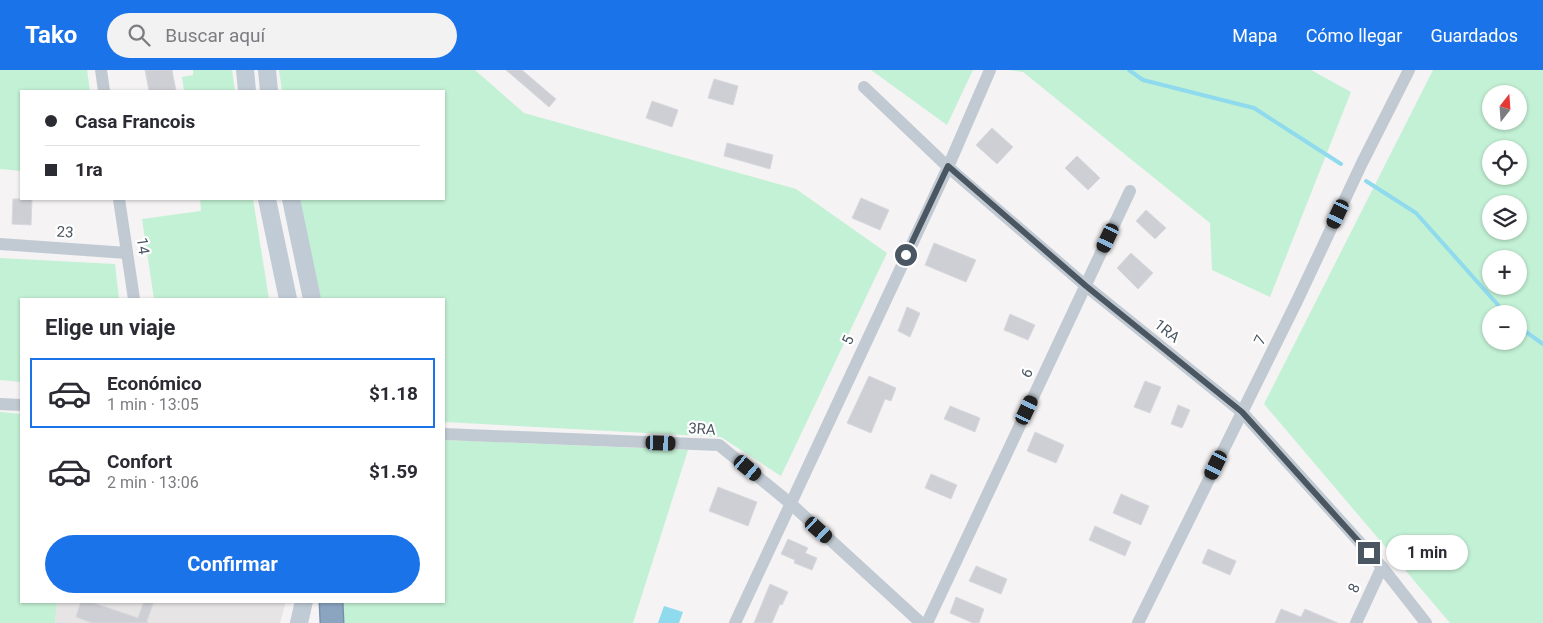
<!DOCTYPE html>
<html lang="es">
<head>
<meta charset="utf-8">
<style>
	body { margin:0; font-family:Roboto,sans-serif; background:#f2f2f3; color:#2b2b33; height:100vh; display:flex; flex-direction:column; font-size:19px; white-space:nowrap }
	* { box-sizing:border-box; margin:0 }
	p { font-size:16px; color:#7c7c81 }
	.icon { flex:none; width:28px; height:28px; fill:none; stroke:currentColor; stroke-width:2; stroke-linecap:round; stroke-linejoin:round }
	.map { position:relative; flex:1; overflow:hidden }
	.sheet { position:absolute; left:20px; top:228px; width:425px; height:305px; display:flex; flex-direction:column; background:#fff; border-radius:0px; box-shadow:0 1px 4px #0004 }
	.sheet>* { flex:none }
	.top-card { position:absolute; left:20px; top:20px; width:425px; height:110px; border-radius:0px; box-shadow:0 1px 4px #0004; display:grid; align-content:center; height:110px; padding:0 25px; background:#fff }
	.needle { width:32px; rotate:17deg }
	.tools { position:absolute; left:1482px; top:15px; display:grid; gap:10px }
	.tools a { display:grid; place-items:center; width:45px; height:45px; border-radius:50%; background:#fff; box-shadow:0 1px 4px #0004; font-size:25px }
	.end { position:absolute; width:22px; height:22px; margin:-11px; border:6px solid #4a5661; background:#fff; box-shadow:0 0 0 2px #fff }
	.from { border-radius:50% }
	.bubble { position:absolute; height:35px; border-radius:18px; background:#fff; box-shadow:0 1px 4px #0004; font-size:16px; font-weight:700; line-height:35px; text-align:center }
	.car { position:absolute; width:15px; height:30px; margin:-15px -8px; border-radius:6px; box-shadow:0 0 4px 1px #0007; background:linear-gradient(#222 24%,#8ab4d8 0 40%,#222 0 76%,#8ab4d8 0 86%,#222 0) }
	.top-card b { display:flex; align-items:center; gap:18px; height:48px; font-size:19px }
	.top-card b+b { border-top:1px solid #e1e1e2 }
	.top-card i { width:12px; height:12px; background:#2b2b33 }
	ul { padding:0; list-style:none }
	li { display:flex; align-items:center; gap:15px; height:70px; margin:0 10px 8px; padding:0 15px; border:2px solid transparent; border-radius:0px }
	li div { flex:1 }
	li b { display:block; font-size:19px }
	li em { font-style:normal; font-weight:700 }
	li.current { border-color:#1a73e8 }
	li>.icon { width:45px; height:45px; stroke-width:1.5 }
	h2 { padding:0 25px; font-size:22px; line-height:60px }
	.cta { display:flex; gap:10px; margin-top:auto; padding:10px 25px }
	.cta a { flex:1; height:58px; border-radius:30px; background:#1a73e8; color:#fff; font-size:20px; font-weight:700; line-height:58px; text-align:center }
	header { display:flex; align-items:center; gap:30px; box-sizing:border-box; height:70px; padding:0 25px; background:#1a73e8; color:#fff }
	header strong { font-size:24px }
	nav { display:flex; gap:28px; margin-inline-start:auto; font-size:18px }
	.search { width:350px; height:45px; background:#f2f2f3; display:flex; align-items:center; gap:12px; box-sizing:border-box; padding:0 18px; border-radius:28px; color:#7c7c81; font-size:19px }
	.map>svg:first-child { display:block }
	.education { fill:#e6e4e5 }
	.green { fill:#c3f1d5; fill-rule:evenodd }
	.water { fill:#90daee }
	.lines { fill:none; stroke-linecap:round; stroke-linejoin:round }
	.stream { stroke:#90daee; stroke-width:4 }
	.building { fill:#cdcfd5; stroke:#d7d9de }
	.highway-casing { stroke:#7690ad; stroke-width:25 }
	.street { stroke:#c1cad2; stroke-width:12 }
	.secondary { stroke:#c1cbd6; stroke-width:18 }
	.highway { stroke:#8ba5c1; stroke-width:22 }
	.route { stroke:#4a5661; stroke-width:6 }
	.labels { text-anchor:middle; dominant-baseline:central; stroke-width:4.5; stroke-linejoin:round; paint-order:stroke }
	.street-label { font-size:15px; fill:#4a5661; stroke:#fff }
</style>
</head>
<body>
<header>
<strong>Tako</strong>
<div class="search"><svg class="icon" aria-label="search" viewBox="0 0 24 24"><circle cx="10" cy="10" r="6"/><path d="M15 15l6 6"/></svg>Buscar aquí</div>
<nav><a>Mapa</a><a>Cómo llegar</a><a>Guardados</a></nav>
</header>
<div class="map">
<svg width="1543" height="553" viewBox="0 0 1543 553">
	<rect width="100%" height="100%" fill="#f5f3f3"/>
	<polygon class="education" points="57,531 286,531 280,553 55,553"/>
	<g class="green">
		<polygon points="0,0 87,0 90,21 21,21 21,101 0,99"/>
		<polygon points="193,0 232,0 235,21 184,21 182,7 193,5"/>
		<polygon points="279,0 475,0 524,43 796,119 887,183 781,406 721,367 444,352 444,229 321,229 299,129 444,129 444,21 282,21"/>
		<polygon points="871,0 973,0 947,55"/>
		<polygon points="1009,0 1311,0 1351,22 1270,227 1212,200 1210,153 1023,2"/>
		<path d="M1433 0H1543V553H1450L1264 334ZM1491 24H1519V51H1491ZM1491 79H1519V106H1491ZM1491 134H1519V161H1491ZM1491 189H1519V216H1491ZM1491 244H1519V271H1491Z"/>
		<polygon points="200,129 253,129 269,229 154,229 142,149 201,141"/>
		<polygon points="0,188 115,194 119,229 21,229 21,312 0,310"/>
		<polygon points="0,342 21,344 21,531 57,531 55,553 0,553"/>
		<polygon points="444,370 688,380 633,553 341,553 340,531 444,531"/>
	</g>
	<polygon class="water" points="664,536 683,542 679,553 658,553"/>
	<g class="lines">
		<g class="stream">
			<polyline points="1129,0 1143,10 1254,38 1341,94"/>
			<polyline points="1366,111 1416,143 1506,244"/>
			<polyline points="1519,257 1543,274"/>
		</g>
	</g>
	<g class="building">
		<polygon points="145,0 172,0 176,21 149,21"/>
		<polygon points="506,0 522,0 556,29 549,37"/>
		<polygon points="714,9 738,16 733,35 708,28"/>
		<polygon points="652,31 678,40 672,57 646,48"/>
		<polygon points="992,58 1013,77 997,94 976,75"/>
		<polygon points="727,73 773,85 770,99 724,86"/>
		<polygon points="1077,86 1100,108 1088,120 1065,98"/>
		<polygon points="861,128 889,140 880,160 852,148"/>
		<polygon points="13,129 32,129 31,155 12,154"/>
		<polygon points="1146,140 1166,158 1155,169 1136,151"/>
		<polygon points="934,173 976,190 966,212 925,195"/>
		<polygon points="1131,183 1153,203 1138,219 1117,198"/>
		<polygon points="907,237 920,243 910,267 898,261"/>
		<polygon points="1010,244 1035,255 1028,270 1004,260"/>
		<polygon points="869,306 896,318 891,331 885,329 871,363 847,353"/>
		<polygon points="1145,311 1161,317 1150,343 1134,337"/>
		<polygon points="1178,335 1190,340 1182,358 1171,354"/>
		<polygon points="950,336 980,348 975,362 944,349"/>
		<polygon points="1035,362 1064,375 1056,393 1027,381"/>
		<polygon points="931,404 957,415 951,429 925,418"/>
		<polygon points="718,417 757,432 748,456 709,441"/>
		<polygon points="1121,424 1149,436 1141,455 1113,443"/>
		<polygon points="1095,456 1131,472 1125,486 1089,470"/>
		<polygon points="788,469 808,478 805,483 817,488 812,500 794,493 795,490 781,484"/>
		<polygon points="1208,479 1236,491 1230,505 1202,493"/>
		<polygon points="976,496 1007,509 1001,524 969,511"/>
		<polygon points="770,514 788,522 782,535 780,534 772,553 754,553"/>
		<polygon points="956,527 984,539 979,553 973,553 950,543"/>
		<polygon points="81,531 88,531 138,548 144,531 154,531 147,551 148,553 92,553 76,547"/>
		<polygon points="1281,539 1301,547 1305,539 1338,553 1275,553"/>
	</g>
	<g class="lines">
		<g class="highway-casing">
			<polyline id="highway" points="331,531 332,553"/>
		</g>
		<g class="street">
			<polyline points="101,0 104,21"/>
			<polyline points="864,17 948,97 1086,216 1242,342 1382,497 1426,553"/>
			<polyline points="119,129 134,229"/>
			<polyline points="0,174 127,183"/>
			<polyline points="0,334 21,335"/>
			<polyline points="444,364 719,375 790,433 921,553"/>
			<polyline points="735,553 948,97 990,0"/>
			<polyline points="927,553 1130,121"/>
			<polyline points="1138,553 1297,231 1362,93 1409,0"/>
			<polyline points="1356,553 1382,497"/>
		</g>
		<g class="secondary">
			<polyline points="245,0 247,21"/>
			<polyline points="267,0 269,21"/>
			<polyline points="267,129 288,229"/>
			<polyline points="291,129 312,229"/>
			<polyline points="299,553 304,531"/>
		</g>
		<use href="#highway" class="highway"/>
	</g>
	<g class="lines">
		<polyline class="route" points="906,185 948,96 1086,216 1242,342 1369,483"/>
	</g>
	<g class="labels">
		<g class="street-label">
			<text transform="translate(65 162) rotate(4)">23</text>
			<text transform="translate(143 176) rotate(82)">14</text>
			<text transform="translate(1167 261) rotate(39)">1RA</text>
			<text transform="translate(848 270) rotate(-65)">5</text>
			<text transform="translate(1260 270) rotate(-64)">7</text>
			<text transform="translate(1027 303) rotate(-65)">6</text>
			<text transform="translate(702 359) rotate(4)">3RA</text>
			<text transform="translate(1354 518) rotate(-65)">8</text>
		</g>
	</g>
</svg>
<div class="tools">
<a><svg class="needle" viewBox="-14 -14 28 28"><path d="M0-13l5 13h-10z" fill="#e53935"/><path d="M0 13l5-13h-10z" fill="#7c7c81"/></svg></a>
<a><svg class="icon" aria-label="locate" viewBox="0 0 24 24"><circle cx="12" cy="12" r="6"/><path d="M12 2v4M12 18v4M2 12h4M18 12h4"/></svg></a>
<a><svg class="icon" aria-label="layers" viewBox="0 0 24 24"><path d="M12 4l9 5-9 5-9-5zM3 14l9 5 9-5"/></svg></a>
<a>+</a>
<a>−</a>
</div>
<i class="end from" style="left:906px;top:185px"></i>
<i class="end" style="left:1369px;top:483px"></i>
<div class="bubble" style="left:1386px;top:465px;width:82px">1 min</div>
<i class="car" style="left:1338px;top:144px;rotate:205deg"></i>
<i class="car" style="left:1108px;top:168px;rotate:205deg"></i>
<i class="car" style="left:1027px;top:340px;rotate:25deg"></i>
<i class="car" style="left:661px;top:373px;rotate:92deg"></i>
<i class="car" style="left:1216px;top:395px;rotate:206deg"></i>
<i class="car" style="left:748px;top:398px;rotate:130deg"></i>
<i class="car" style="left:819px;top:460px;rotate:132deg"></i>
<div class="top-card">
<b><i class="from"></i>Casa Francois</b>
<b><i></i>1ra</b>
</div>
<section class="sheet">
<h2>Elige un viaje</h2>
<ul>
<li class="current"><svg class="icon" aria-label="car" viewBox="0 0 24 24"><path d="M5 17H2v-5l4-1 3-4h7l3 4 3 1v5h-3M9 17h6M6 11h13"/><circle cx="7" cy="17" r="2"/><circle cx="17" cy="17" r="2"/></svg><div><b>Económico</b><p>1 min · 13:05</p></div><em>$1.18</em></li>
<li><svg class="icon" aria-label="car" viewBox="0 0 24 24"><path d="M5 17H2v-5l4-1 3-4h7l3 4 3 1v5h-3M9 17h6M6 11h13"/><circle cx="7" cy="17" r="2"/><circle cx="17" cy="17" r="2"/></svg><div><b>Confort</b><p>2 min · 13:06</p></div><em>$1.59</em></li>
</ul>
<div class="cta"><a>Confirmar</a></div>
</section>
</div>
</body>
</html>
